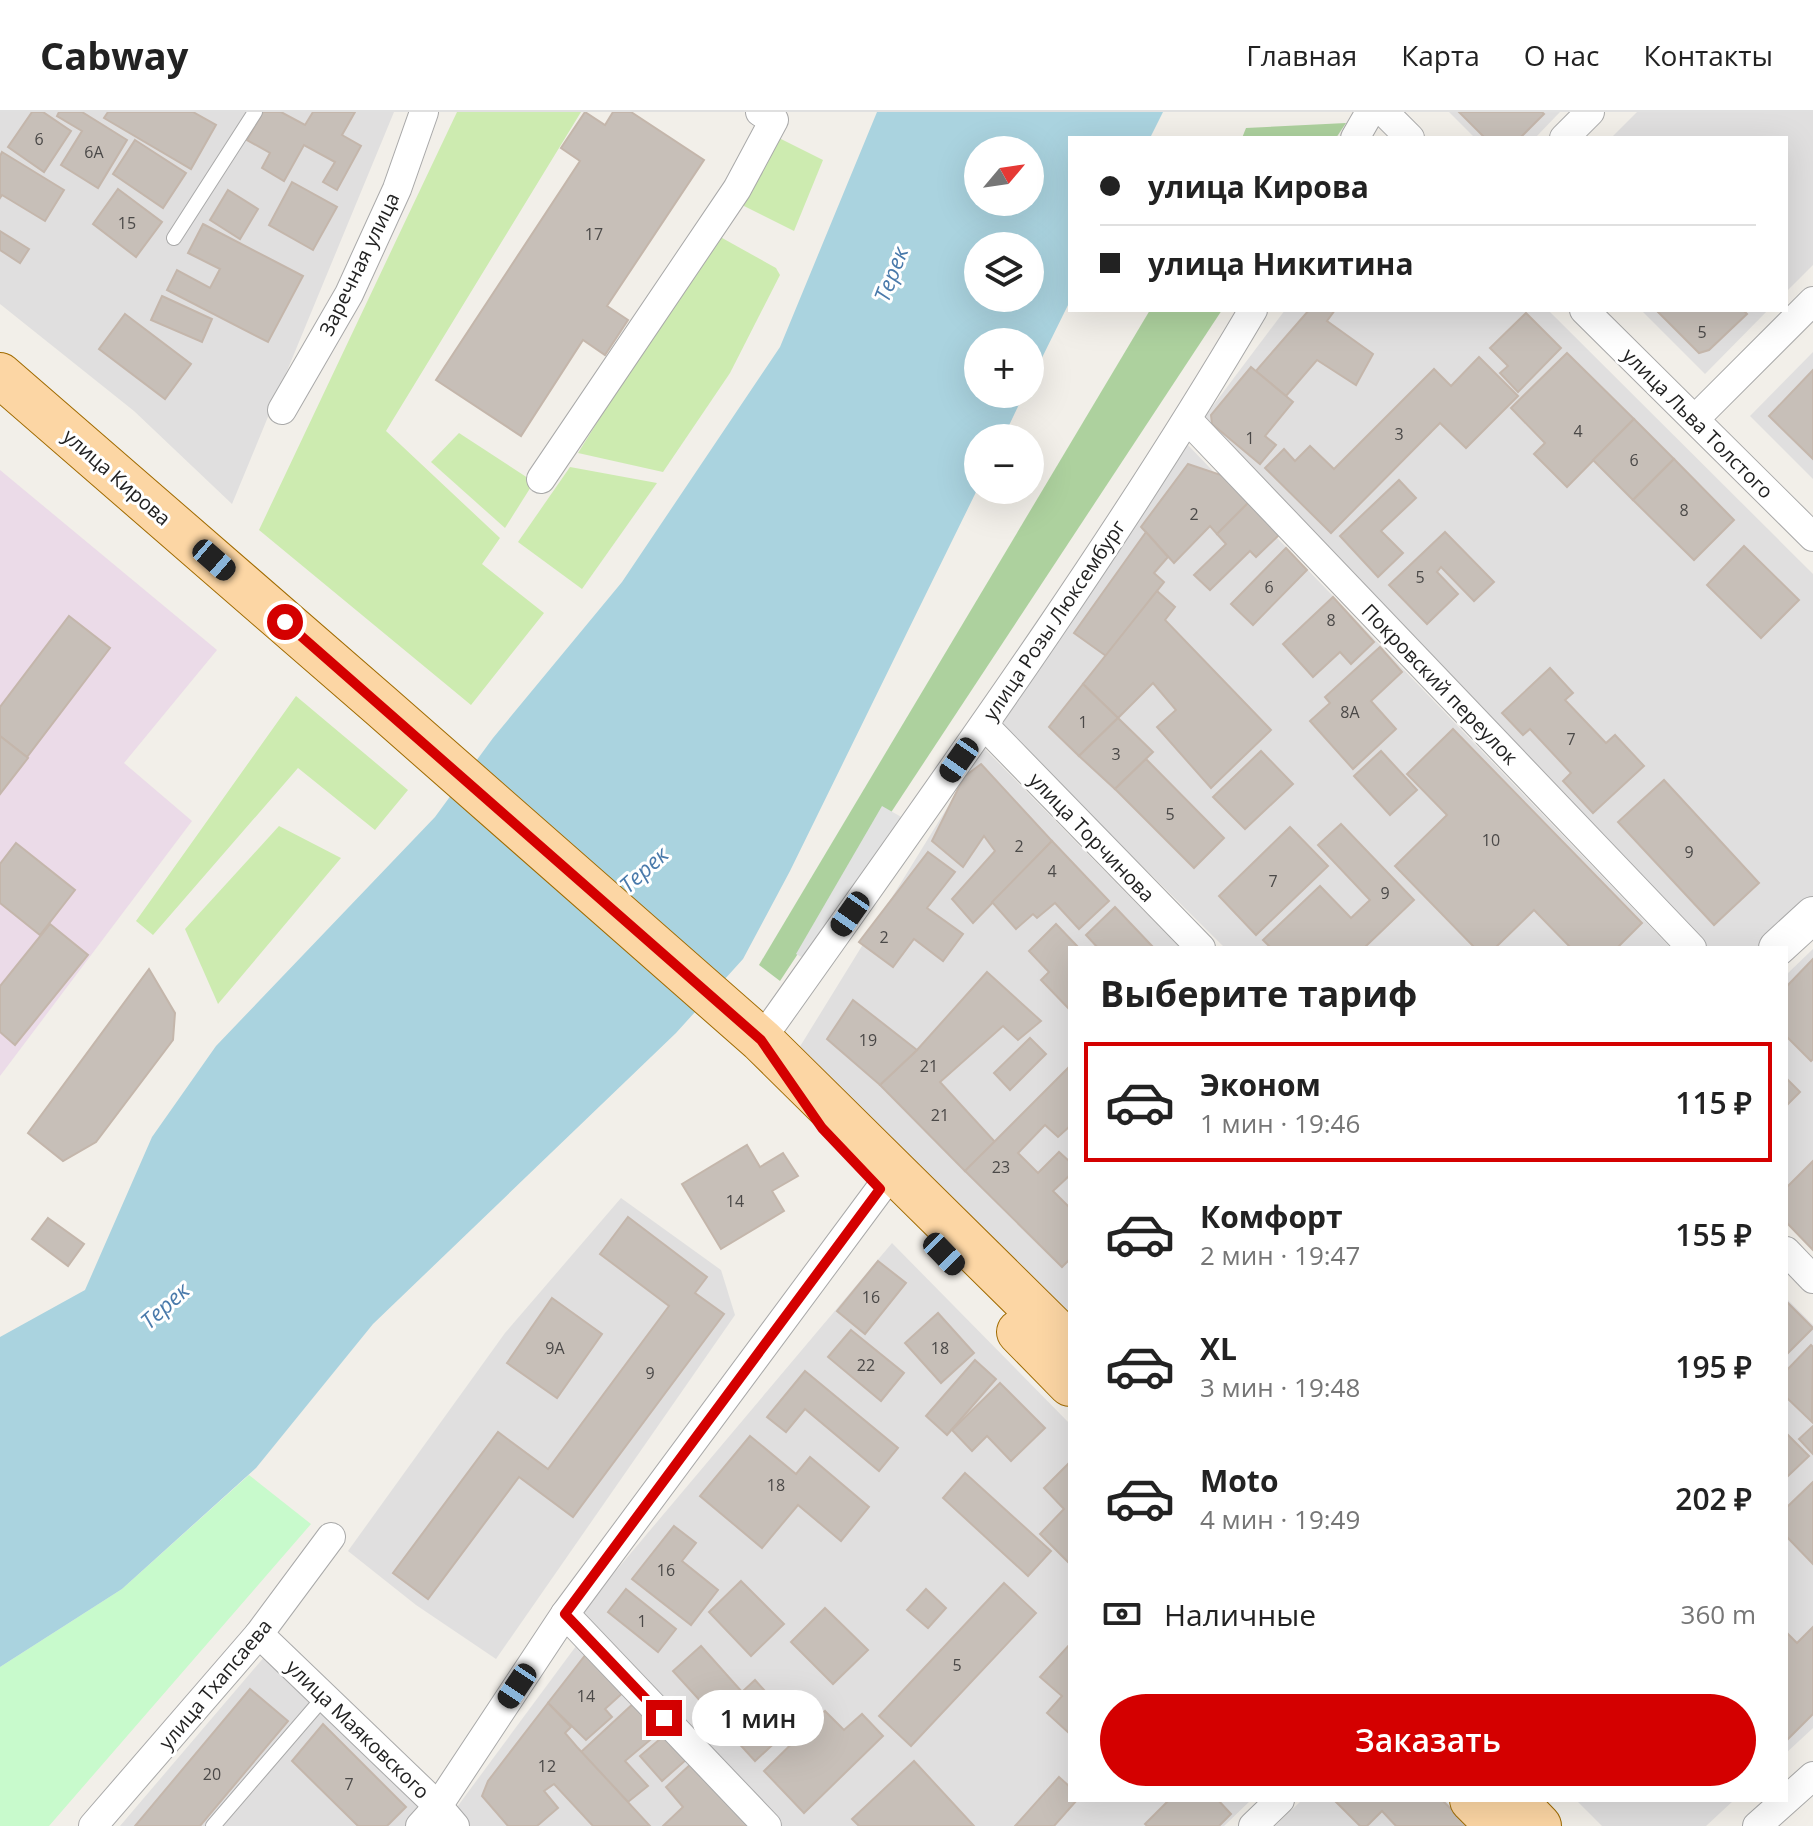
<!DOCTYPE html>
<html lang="ru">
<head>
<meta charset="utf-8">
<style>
	body { margin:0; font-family:"Open Sans",sans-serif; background:#f6f6f6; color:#222; height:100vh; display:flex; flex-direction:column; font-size:30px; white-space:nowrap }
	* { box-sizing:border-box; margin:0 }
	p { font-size:26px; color:#767676 }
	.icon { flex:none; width:44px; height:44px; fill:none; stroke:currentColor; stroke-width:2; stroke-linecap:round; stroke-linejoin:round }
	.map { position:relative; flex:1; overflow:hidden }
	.drawer { position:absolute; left:1068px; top:834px; width:720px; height:856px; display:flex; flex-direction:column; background:#fff; border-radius:0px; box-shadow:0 8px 32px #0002 }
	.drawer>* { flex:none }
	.hud { position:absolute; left:1068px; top:24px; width:720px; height:176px; border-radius:0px; box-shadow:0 8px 32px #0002; display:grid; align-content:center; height:176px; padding:0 32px; background:#fff }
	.needle { width:52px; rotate:61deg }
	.buttons { position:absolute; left:964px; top:24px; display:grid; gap:16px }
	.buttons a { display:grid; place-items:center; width:80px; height:80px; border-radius:50%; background:#fff; box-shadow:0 8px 32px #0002; font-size:40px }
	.end { position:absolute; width:36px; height:36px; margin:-18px; border:10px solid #d40000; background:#fff; box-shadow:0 0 0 4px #fff }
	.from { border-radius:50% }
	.bubble { position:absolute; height:56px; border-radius:28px; background:#fff; box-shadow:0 8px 32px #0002; font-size:26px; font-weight:600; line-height:56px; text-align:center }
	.car { position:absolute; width:24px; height:48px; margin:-24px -12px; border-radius:10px; box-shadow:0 0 6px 2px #0007; background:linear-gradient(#222 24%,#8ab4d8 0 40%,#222 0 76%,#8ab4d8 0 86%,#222 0) }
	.hud b { display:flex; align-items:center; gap:28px; height:76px; font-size:30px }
	.hud b+b { border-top:2px solid #e0e0e0 }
	.hud i { width:20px; height:20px; background:#222 }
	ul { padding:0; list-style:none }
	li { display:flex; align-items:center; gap:24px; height:120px; margin:0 16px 12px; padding:0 16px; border:4px solid transparent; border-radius:0px }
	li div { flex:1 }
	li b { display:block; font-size:30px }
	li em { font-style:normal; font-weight:600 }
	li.current { border-color:#d40000 }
	li>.icon { width:72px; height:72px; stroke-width:1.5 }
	h2 { padding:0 32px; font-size:36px; line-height:96px }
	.pay { display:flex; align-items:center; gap:20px; height:88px; padding:0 32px; font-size:30px }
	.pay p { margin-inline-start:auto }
	.cta { display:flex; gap:16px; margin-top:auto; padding:16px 32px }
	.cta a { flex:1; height:92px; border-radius:48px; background:#d40000; color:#fff; font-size:32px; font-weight:600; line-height:92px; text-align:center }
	header { display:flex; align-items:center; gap:48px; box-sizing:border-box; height:112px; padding:0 40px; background:#fff; border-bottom:2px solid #e0e0e0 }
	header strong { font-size:38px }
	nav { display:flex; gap:44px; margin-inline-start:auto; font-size:28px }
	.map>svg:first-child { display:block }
	.residential { fill:#e0dfdf }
	.industrial { fill:#ebdbe8 }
	.grass { fill:#cdebb0 }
	.forest { fill:#add19e }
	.park { fill:#c8facc }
	.parking { fill:#e2e2e2 }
	.water { fill:#aad3df; fill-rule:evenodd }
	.building { fill:#c7bfb8; stroke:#c4b6ab; stroke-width:2 }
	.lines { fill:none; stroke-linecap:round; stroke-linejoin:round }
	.service-casing { stroke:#a9a9a9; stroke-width:16 }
	.minor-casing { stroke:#a9a9a9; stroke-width:30 }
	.tertiary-casing { stroke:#a9a9a9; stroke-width:38 }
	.primary-casing { stroke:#a06b00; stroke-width:46 }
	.service { stroke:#fff; stroke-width:14 }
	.minor { stroke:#fff; stroke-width:28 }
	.tertiary { stroke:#fff; stroke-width:36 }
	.primary { stroke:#fcd6a4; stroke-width:44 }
	.route { stroke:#d40000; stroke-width:10 }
	.labels { text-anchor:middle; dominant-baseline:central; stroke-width:6; stroke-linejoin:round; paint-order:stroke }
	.number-label { font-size:16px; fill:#4b4948 }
	.street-label { font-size:20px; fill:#222; stroke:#fff }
	.water-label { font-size:22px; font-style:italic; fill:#4a7aab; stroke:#fff }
</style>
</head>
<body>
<header>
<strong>Cabway</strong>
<nav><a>Главная</a><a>Карта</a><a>О нас</a><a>Контакты</a></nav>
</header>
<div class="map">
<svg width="1813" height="1714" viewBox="0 0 1813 1714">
	<rect width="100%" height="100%" fill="#f2efe9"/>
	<g class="residential">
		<polygon points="0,0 394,0 232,392 134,299 0,192"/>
		<polygon points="1449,0 1560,0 1535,26 1475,26"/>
		<polygon points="1637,0 1813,0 1813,153 1786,180 1786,26 1611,26"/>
		<polygon points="1285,198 1548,198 1813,462 1813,794 1770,836 1706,836 1203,307"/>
		<polygon points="1641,198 1768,198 1705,262"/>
		<polygon points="1813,240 1813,367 1750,304"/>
		<polygon points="1186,331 1671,836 1225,836 1000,613"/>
		<polygon points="984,636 1180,836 1070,836 1070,1207 796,941"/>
		<polygon points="1813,837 1813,1136 1786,1109 1786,863"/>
		<polygon points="621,1086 721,1158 735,1203 496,1547 416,1493 348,1439 505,1221"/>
		<polygon points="892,1131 1070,1312 1070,1688 1251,1688 1224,1714 782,1714 577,1505"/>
		<polygon points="1786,1186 1813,1213 1813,1616 1786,1641"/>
		<polygon points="582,1526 755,1714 443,1714"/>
		<polygon points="265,1544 427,1696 411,1714 120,1714"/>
		<polygon points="1302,1688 1445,1688 1470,1714 1275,1714"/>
		<polygon points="1576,1688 1734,1688 1706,1714 1602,1714"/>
	</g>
	<polygon class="industrial" points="0,358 217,538 124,651 192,709 0,964"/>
	<g class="grass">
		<polygon points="457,0 581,0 386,319 500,426 482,452 544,501 471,593 259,418"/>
		<polygon points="777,25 823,48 794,119 740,92"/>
		<polygon points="715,122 776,156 780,163 730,261 663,360 578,341"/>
		<polygon points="459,321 534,370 505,416 431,350"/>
		<polygon points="570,355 657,371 582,477 518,430"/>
		<polygon points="296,584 408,678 375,718 298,656 153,823 136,809"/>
		<polygon points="279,714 341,746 218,892 185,817"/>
	</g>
	<g class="forest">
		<polygon points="1346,11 1336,26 1242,26 1246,16"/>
		<polygon points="1150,198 1222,198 780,869 759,853"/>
	</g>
	<polygon class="park" points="249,1363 311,1412 49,1714 0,1714 0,1555 122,1477"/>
	<polygon class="parking" points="882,694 903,706 817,854 796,842"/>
	<path class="water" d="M877 0H1163L1150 26H1070V189L1030 270V230H978V282H1024L1003 326H978V376L790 759 743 847 676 921 373 1212 256 1356 122 1477 0 1555V1225L85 1178 152 1025 216 934 435 705 493 626 622 470 780 235ZM978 38H1030V90H978ZM978 134H1030V186H978Z"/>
	<g class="building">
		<polygon points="32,0 43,0 71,19 44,60 8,35"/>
		<polygon points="59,0 82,0 127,28 98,76 61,53 82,19 57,4"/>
		<polygon points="108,0 193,0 216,13 191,57 104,6"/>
		<polygon points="263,0 281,0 305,13 313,0 355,0 342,23 361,34 337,78 323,70 335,50 304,33 284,69 262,56 270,41 247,28"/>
		<polygon points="585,0 605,13 613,0 631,0 704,48 607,194 628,208 605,243 583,228 521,324 436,268 580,49 561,36"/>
		<polygon points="1459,0 1542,0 1544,2 1520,26 1485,26"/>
		<polygon points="135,28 186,61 163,96 113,62"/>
		<polygon points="2,40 64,78 45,109 2,83 0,86 0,44"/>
		<polygon points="292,70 337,95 313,138 269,113"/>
		<polygon points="118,77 162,110 136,145 93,112"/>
		<polygon points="228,78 258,97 240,127 210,108"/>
		<polygon points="203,112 303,164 268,230 167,178 177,158 210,176 220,157 188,141"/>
		<polygon points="0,119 29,137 20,151 0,138"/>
		<polygon points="162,184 212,207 202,230 151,208"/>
		<polygon points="1309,198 1335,198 1327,209 1373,242 1356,273 1317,248 1286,284 1256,259"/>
		<polygon points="1656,198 1743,198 1747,202 1709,238 1699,241"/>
		<polygon points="1526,201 1561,236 1518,280 1500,261 1508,254 1490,236"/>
		<polygon points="125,202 191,252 165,287 99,237"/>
		<polygon points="1567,241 1634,307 1567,375 1534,342 1545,331 1511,296"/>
		<polygon points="1479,245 1518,284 1466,336 1440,311 1331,421 1265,356 1284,337 1295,349 1310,334 1334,357 1434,257 1451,274"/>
		<polygon points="1251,255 1293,290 1265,324 1276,333 1260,352 1212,312 1211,303"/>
		<polygon points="1813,258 1813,347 1769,304"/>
		<polygon points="1634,307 1674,347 1633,388 1593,348"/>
		<polygon points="1674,347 1734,408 1694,448 1633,388"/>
		<polygon points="1188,352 1224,364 1249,390 1217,422 1210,414 1174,451 1141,415"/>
		<polygon points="1399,368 1416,386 1381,419 1403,441 1378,465 1340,424"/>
		<polygon points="1249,390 1279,423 1256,445 1250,439 1210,478 1194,463 1226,432 1217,422"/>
		<polygon points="1146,420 1168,445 1154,461 1164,470 1106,544 1074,521"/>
		<polygon points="1445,420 1494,470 1474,489 1441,455 1437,460 1458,482 1427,512 1389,473"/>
		<polygon points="1744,434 1799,488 1761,526 1707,473"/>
		<polygon points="1286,436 1307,458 1253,513 1231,492"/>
		<polygon points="1157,479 1175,495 1165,508 1271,618 1211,676 1157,615 1176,598 1153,571 1118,606 1083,572"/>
		<polygon points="1333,485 1374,530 1351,552 1340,540 1313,565 1283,532"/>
		<polygon points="69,504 110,536 27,645 0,624 0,595"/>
		<polygon points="1380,535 1402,560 1371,589 1396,617 1353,657 1310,609 1330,591 1325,585"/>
		<polygon points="1550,556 1573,581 1565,588 1606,631 1615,623 1644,654 1593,701 1563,669 1571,661 1530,617 1523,623 1502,601"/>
		<polygon points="1083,572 1118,606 1079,644 1049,615"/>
		<polygon points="1118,606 1153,640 1115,677 1079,644"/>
		<polygon points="1453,617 1642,811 1617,836 1571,836 1534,798 1495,836 1475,836 1395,754 1447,703 1407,662"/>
		<polygon points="0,624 28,646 0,682"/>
		<polygon points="1261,639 1293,672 1245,717 1213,685"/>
		<polygon points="1381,639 1417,678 1390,703 1354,664"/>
		<polygon points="1146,647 1224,726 1194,756 1115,677"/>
		<polygon points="981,652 1052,729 973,811 952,787 995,739 984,724 963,755 932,729 964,665"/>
		<polygon points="1664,668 1759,771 1714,813 1618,710"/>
		<polygon points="1341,712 1414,788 1364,836 1271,836 1263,828 1320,774 1351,806 1370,788 1318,733"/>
		<polygon points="1290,715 1328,754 1256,823 1219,784"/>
		<polygon points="1052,729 1109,789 1079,817 1055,791 1037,806 1033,802 1016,817 992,790"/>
		<polygon points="16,731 75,778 40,823 0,791 0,752"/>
		<polygon points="928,740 955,760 927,796 963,822 943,849 914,827 893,855 859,830"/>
		<polygon points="1115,795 1154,836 1098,836 1086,823"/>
		<polygon points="50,812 88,843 15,933 0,920 0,874"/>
		<polygon points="1056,812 1079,836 1070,836 1070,898 1041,868 1049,860 1029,839"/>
		<polygon points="1813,847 1813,947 1811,949 1786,924 1786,875"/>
		<polygon points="149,857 175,901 173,928 96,1030 63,1049 28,1021"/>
		<polygon points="987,860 1041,909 1018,928 1003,914 940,970 995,1030 965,1059 880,973 917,938"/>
		<polygon points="853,888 917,938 880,973 827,927"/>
		<polygon points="1030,926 1046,942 1010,978 994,961"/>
		<polygon points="1070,954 1070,1014 1058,1025 1045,1013 1018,1041 1038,1061 1059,1040 1070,1050 1070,1063 1053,1079 1070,1096 1070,1147 1062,1155 965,1059"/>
		<polygon points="1786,966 1800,980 1786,994"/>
		<polygon points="747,1033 760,1055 783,1041 798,1064 772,1079 784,1099 721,1137 682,1072"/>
		<polygon points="1813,1049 1813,1138 1786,1110 1786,1076"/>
		<polygon points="628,1105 707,1165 695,1181 724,1202 573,1405 519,1365 428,1487 393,1461 498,1320 548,1357 669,1194 600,1142"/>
		<polygon points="48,1106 84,1132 68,1154 32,1127"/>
		<polygon points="878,1149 906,1171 865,1222 837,1199"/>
		<polygon points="552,1186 602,1222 557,1286 507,1251"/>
		<polygon points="1786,1189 1813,1216 1786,1243"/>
		<polygon points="938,1201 974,1241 941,1271 905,1231"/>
		<polygon points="851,1218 904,1261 881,1289 828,1245"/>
		<polygon points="1811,1233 1813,1235 1812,1310 1786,1285 1786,1259"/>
		<polygon points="975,1248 996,1267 947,1323 926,1304"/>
		<polygon points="805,1259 898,1336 879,1359 805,1297 786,1320 767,1305"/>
		<polygon points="1000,1271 1045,1316 1011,1349 987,1324 972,1339 952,1318"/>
		<polygon points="1813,1314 1813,1342 1799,1327"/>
		<polygon points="1786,1321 1809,1344 1786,1366"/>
		<polygon points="750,1324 796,1362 810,1345 869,1395 841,1429 798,1393 762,1436 700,1384"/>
		<polygon points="1070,1350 1070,1452 1040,1422 1064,1397 1044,1376"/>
		<polygon points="965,1361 1051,1439 1028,1464 943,1386"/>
		<polygon points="1813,1370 1813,1452 1786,1424 1786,1396"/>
		<polygon points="674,1414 696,1431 682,1449 718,1478 691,1513 632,1467"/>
		<polygon points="741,1469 784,1512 751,1544 709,1500"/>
		<polygon points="1004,1471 1036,1501 911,1634 879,1604"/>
		<polygon points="626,1477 676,1517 658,1540 608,1500"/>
		<polygon points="926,1477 946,1496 928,1516 907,1498"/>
		<polygon points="825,1496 868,1538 833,1572 791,1530"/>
		<polygon points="1813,1515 1813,1602 1786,1629 1786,1520 1797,1531"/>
		<polygon points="1070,1532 1070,1622 1047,1601 1062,1584 1040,1565"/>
		<polygon points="701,1534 742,1580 755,1568 795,1612 755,1649 673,1559"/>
		<polygon points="590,1537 627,1577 605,1597 612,1605 586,1628 548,1591"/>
		<polygon points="250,1577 288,1609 200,1714 135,1714"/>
		<polygon points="636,1589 662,1618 625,1649 648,1674 628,1690 581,1640"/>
		<polygon points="548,1591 571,1615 565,1621 577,1635 650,1714 593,1714 554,1672 544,1679 558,1696 537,1714 508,1714 482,1684 488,1669"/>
		<polygon points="825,1599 844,1618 862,1602 883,1624 804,1701 764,1659"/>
		<polygon points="323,1612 406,1695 387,1714 358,1714 292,1649"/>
		<polygon points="666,1622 687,1647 662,1669 640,1644"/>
		<polygon points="914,1649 974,1714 859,1714 852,1707"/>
		<polygon points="692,1651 748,1714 663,1714 683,1695 666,1675"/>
		<polygon points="1059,1665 1070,1675 1070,1688 1077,1688 1054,1714 1015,1714"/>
		<polygon points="1169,1688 1218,1688 1231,1702 1219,1714 1147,1714 1145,1712"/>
		<polygon points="1334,1688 1442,1688 1468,1714 1396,1714 1382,1699 1367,1714 1360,1714"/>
	</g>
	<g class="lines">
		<g class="service-casing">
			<g id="service">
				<polyline points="174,126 255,0"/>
				<polyline points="213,1714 324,1585"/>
			</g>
		</g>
		<g class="minor-casing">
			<g id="minor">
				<polyline points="1384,0 1410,26"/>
				<polyline points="1355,26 1370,0"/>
				<polyline points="1564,26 1590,0"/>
				<polyline points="1584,198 1813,425"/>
				<polyline points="282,298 349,182 397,77 424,0"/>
				<polyline points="1695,307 1813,189"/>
				<polyline points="1188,308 1692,836"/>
				<polyline points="541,367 737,77 774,8 760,0"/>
				<polyline points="984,613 1201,836"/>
				<path d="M761 928C930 689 1104 451 1253 198"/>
				<polyline points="1786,1139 1813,1167"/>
				<polyline points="565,1502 767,1714"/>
				<polyline points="259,1522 438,1694 455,1714"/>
				<polyline points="93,1714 259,1522 331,1425"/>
				<polyline points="420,1714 438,1694 565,1502 880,1077"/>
				<polyline points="1253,1714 1280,1688"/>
				<polyline points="1757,1714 1813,1664"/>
			</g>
		</g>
		<g class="tertiary-casing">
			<polyline id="tertiary" points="1777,836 1813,803"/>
		</g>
		<g class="primary-casing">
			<g id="primary">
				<polyline points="0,263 380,593 761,928 1070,1233"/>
				<polyline points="1019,1220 1070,1272"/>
				<polyline points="1472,1688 1498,1714"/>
				<polyline points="1514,1688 1539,1714"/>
			</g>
		</g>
		<use href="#service" class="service"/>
		<use href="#minor" class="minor"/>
		<use href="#tertiary" class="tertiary"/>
		<use href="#primary" class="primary"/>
	</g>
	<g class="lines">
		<polyline class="route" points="285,510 761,928 822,1016 880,1077 565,1502 664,1606"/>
	</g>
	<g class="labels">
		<g class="number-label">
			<text x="39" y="27">6</text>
			<text x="94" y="40">6А</text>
			<text x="127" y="111">15</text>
			<text x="594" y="122">17</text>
			<text x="1702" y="220">5</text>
			<text x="1578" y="319">4</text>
			<text x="1399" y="322">3</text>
			<text x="1250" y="326">1</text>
			<text x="1634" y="348">6</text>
			<text x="1684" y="398">8</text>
			<text x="1194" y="402">2</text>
			<text x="1420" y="465">5</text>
			<text x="1269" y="475">6</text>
			<text x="1331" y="508">8</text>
			<text x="1350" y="600">8А</text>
			<text x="1083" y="610">1</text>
			<text x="1571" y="627">7</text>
			<text x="1116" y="642">3</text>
			<text x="1170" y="702">5</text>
			<text x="1491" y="728">10</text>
			<text x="1019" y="734">2</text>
			<text x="1689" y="740">9</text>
			<text x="1052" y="759">4</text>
			<text x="1273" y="769">7</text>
			<text x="1385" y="781">9</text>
			<text x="884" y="825">2</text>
			<text x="868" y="928">19</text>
			<text x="929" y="954">21</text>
			<text x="940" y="1003">21</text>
			<text x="1001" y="1055">23</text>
			<text x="735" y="1089">14</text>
			<text x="871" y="1185">16</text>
			<text x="555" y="1236">9А</text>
			<text x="940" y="1236">18</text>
			<text x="866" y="1253">22</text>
			<text x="650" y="1261">9</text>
			<text x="776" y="1373">18</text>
			<text x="666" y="1458">16</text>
			<text x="642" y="1509">1</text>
			<text x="957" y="1553">5</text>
			<text x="586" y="1584">14</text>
			<text x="547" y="1654">12</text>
			<text x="212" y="1662">20</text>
			<text x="349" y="1672">7</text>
		</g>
		<g class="street-label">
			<text transform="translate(359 152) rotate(-64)">Заречная улица</text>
			<text transform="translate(1698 311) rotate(45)">улица Льва Толстого</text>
			<text transform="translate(117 365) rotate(41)">улица Кирова</text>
			<text transform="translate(1054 508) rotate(-56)">улица Розы Люксембург</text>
			<text transform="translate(1440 572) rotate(46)">Покровский переулок</text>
			<text transform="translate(1092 725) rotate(46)">улица Торчинова</text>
			<text transform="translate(215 1572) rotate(-50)">улица Тхапсаева</text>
			<text transform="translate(358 1617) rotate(44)">улица Маяковского</text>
		</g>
		<g class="water-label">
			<text transform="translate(890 162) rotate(-69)">Терек</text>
			<text transform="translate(643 757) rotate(-42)">Терек</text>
			<text transform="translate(164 1193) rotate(-42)">Терек</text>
		</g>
	</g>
</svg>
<div class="buttons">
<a><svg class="needle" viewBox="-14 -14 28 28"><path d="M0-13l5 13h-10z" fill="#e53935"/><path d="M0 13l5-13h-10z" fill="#767676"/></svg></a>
<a><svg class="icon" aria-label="layers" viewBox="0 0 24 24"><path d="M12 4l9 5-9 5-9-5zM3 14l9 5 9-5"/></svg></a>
<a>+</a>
<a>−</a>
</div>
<i class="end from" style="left:285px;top:510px"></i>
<i class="end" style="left:664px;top:1606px"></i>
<div class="bubble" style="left:692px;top:1578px;width:132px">1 мин</div>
<i class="car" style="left:214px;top:448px;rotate:131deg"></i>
<i class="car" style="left:959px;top:648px;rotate:215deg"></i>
<i class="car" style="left:850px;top:802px;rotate:215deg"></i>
<i class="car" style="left:944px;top:1142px;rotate:136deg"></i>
<i class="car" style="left:517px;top:1574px;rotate:214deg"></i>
<div class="hud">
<b><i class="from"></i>улица Кирова</b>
<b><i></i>улица Никитина</b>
</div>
<section class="drawer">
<h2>Выберите тариф</h2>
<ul>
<li class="current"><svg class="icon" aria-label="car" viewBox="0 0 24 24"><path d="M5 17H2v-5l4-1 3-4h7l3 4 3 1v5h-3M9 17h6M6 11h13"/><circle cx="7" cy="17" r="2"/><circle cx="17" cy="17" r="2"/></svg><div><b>Эконом</b><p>1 мин · 19:46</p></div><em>115 ₽</em></li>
<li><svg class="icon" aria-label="car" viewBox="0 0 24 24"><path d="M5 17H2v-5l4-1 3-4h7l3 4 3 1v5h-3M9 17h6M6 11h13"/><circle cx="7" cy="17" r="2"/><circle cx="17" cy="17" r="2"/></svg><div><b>Комфорт</b><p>2 мин · 19:47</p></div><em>155 ₽</em></li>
<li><svg class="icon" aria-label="car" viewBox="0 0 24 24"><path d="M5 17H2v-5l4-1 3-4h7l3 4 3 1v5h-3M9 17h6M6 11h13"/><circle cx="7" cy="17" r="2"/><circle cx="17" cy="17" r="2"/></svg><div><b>XL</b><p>3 мин · 19:48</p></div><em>195 ₽</em></li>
<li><svg class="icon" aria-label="car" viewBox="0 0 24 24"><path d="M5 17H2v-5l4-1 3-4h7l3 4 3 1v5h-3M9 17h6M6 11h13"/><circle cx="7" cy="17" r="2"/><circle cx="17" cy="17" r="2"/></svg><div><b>Moto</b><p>4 мин · 19:49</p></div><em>202 ₽</em></li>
</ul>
<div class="pay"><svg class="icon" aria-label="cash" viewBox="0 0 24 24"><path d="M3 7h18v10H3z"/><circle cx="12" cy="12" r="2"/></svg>Наличные<p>360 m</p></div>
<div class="cta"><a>Заказать</a></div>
</section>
</div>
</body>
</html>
